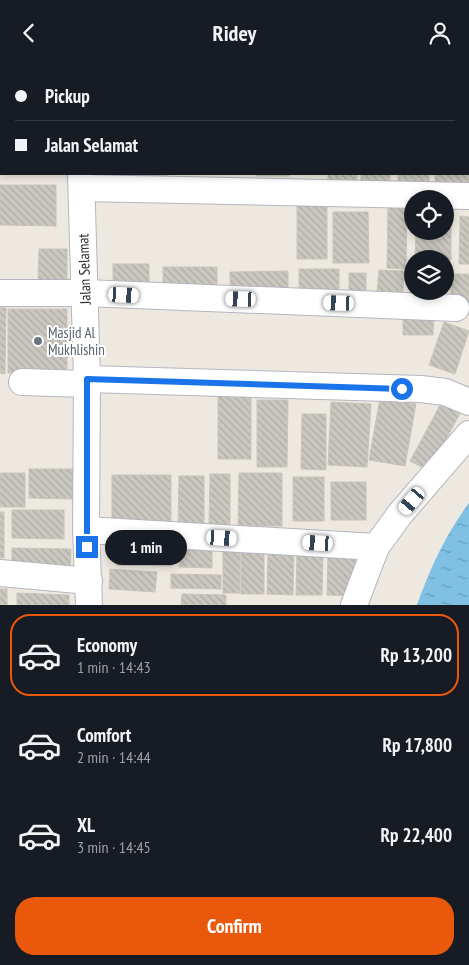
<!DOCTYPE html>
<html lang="en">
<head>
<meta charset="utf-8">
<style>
	body { margin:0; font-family:"PT Sans Narrow",sans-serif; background:#20242c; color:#f1f3f6; height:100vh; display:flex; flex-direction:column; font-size:19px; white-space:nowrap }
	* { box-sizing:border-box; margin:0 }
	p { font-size:16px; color:#9ea1a6 }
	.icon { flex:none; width:28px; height:28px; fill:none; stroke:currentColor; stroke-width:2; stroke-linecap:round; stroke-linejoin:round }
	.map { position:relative; height:540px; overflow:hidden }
	.side { display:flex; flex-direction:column; background:#171b24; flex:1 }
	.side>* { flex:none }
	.banner { position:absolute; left:0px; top:0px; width:470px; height:110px; box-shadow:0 2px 8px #0003; display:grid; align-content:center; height:110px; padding:0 15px; background:#171b24 }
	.tools { position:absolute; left:404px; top:125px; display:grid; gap:10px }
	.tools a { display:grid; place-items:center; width:50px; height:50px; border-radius:50%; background:#171b24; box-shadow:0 2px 8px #0003; font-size:25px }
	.end { position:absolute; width:22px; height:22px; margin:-11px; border:6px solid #1a73e8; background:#fff; box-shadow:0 0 0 2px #fff }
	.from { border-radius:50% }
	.bubble { position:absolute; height:35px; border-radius:18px; background:#171b24; box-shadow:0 2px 8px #0003; font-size:16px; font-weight:800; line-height:35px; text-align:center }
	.car { position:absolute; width:15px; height:30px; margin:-15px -8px; border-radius:6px; box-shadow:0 0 4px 1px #0007; background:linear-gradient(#fff 24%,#345 0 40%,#fff 0 76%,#345 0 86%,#fff 0) }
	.banner b { display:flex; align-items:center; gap:18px; height:48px; font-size:19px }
	.banner b+b { border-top:1px solid #363941 }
	.banner i { width:12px; height:12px; background:#f1f3f6 }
	ul { padding:9px 0 0; list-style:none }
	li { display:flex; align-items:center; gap:15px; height:82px; margin:0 10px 8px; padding:0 5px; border:2px solid transparent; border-radius:20px }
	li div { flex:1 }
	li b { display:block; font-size:19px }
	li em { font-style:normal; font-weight:800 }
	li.current { border-color:#ea580c }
	li>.icon { width:45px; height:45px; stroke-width:1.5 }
	.primary-button { display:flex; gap:10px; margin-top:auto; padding:10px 15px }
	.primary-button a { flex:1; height:58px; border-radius:20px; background:#ea580c; color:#fff; font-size:20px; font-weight:800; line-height:58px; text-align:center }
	header { display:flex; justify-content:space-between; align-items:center; height:65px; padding:0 15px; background:#171b24; font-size:22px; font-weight:800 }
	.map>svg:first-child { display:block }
	.water { fill:url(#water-ripples) }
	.building { fill:url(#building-back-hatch); stroke:#c9c5bb }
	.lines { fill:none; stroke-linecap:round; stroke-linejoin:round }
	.street-casing { stroke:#b4b6bf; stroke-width:28 }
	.street { stroke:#fff; stroke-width:26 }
	.route { stroke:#1a73e8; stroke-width:6 }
	.worship-dot { fill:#6b7280; stroke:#fff; stroke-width:2 }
	.labels { text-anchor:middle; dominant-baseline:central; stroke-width:4; stroke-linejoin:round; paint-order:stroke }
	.street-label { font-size:15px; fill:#2d2d2d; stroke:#fff }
	.worship-label { font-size:15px; fill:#5b616d; stroke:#fff; text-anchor:start }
</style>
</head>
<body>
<header><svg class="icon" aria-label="back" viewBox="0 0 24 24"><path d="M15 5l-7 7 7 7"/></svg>Ridey<svg class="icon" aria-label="person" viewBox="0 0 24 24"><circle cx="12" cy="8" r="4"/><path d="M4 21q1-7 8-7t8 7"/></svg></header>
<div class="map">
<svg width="469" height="540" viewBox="0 0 469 540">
	<defs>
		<pattern id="water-ripples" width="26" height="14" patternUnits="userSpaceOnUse" patternTransform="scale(1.25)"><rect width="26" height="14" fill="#7fc0e4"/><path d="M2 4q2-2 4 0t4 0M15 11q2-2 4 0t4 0" fill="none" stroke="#689cb9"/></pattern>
		<pattern id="building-back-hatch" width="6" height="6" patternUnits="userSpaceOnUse" patternTransform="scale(1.25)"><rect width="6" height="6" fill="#c9c7bf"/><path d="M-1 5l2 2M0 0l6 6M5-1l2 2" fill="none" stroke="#adaba4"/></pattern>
	</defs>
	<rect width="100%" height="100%" fill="#ede9e1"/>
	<path class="water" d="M469 438V540H417C429 505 447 467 469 438Z"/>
	<g class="building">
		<rect x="210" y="0" width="38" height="1"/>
		<rect x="301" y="0" width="33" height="1"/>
		<rect x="0" y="6" width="1" height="54"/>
		<polygon points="469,93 469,125 435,125 435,109 469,109"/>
		<rect x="106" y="109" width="29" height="5"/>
		<polygon points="139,109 167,109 167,111 139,112"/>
		<rect x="256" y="109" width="33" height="2"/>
		<rect x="328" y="109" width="29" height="8"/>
		<rect x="361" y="109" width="29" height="8"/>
		<rect x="398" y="109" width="31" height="12"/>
		<polygon points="0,120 56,120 56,161 0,160"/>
		<polygon points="327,136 327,194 297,194 297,137"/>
		<polygon points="388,140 407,140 406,204 387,203"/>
		<polygon points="333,147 368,147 369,198 333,198"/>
		<polygon points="445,148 451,148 451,195 415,194 416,166 445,166"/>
		<polygon points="460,151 469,152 469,199 459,199"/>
		<polygon points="39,184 67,184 67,217 38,217"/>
		<rect x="113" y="199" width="36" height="32"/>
		<rect x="163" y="202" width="54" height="32"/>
		<rect x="299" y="204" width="40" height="31"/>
		<polygon points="379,205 404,206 403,227 377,226"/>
		<polygon points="288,206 288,234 230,235 230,207"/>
		<rect x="349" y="208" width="17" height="23"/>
		<rect x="451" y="209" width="18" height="29"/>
		<polygon points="415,226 442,226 442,237 415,236"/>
		<polygon points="0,243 6,243 5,309 0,308"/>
		<rect x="8" y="244" width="59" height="64"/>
		<polygon points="403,244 434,244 433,270 403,270"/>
		<polygon points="444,257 469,266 455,309 429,300"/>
		<polygon points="446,329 465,339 429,406 410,396"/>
		<rect x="218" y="330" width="33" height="64"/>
		<polygon points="380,333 416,339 405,401 369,395"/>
		<polygon points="257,335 288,335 287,402 257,402"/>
		<polygon points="331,337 371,339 367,402 328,400"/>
		<polygon points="302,349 326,349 326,405 301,404"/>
		<polygon points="29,404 77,404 77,434 29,433"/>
		<rect x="0" y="408" width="25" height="34"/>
		<polygon points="239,408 282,408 282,461 238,461"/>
		<polygon points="210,409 230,409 230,460 209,460"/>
		<rect x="112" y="410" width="59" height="49"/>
		<polygon points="179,411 204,411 204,465 178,465"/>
		<rect x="293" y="412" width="31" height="44"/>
		<rect x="331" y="417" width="35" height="38"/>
		<polygon points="12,445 64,445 64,474 12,473"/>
		<rect x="0" y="447" width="4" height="46"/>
		<polygon points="117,475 173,477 172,501 117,500"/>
		<rect x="223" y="479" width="17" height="49"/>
		<polygon points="180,481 212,482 212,503 179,502"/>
		<polygon points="12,483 71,484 70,509 12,509"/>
		<rect x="241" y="485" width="23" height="44"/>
		<polygon points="268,488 294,489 293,530 267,529"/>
		<polygon points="297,488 323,489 322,530 296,530"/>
		<polygon points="328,489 357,489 356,531 327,530"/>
		<polygon points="110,504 157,507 155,527 109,524"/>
		<polygon points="171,509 221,510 221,524 171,523"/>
		<rect x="0" y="524" width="7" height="16"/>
		<polygon points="17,528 69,530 69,540 17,540"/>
		<polygon points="182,529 226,530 226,540 181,540"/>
	</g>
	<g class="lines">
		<g class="street-casing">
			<g id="street">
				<polyline points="75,0 75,1"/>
				<polyline points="81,109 87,314 86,465 89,540"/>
				<polyline points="82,123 469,131"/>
				<polyline points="0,228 85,228 456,243"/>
				<polyline points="87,314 421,324 445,327 469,337"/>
				<polyline points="22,317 87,319"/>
				<polyline points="86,465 376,482"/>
				<polyline points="0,508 89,516"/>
				<polyline points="354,540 376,482 400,449 469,369"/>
			</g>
		</g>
		<use href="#street" class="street"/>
	</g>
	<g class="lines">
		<polyline class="route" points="87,482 87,314 402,324"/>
	</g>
	<circle class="worship-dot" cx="38" cy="276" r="5"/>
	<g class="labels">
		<g class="street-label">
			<text transform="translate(84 204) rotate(-92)">Jalan Selamat</text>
		</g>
		<g class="worship-label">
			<text x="48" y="267">Masjid Al<tspan x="48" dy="17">Mukhlishin</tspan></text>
		</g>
	</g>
</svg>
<div class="tools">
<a><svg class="icon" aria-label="locate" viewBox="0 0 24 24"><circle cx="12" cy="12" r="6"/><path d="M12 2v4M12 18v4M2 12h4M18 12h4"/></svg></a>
<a><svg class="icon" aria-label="layers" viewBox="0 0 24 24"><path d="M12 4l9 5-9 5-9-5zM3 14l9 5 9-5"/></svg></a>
</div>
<i class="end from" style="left:402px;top:324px"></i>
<i class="end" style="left:87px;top:482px"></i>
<div class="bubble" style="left:105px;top:465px;width:82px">1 min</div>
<i class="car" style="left:124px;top:230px;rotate:93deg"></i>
<i class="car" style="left:241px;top:234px;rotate:272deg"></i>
<i class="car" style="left:339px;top:238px;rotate:272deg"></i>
<i class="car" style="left:412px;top:436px;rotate:220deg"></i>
<i class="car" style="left:222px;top:473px;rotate:93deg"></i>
<i class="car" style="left:318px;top:478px;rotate:273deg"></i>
<div class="banner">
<b><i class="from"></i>Pickup</b>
<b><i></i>Jalan Selamat</b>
</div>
</div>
<section class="side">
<ul>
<li class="current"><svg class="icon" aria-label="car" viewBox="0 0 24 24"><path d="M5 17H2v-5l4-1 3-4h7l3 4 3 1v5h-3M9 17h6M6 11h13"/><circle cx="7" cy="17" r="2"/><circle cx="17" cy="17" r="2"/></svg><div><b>Economy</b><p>1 min · 14:43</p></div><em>Rp 13,200</em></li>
<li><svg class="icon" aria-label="car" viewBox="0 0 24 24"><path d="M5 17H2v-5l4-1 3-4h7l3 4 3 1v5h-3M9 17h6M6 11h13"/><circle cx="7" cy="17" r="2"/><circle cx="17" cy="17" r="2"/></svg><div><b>Comfort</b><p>2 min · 14:44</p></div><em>Rp 17,800</em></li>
<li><svg class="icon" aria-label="car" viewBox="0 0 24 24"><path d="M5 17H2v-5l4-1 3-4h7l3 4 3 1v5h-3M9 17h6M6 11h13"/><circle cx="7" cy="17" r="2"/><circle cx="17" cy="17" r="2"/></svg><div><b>XL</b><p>3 min · 14:45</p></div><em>Rp 22,400</em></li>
</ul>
<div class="primary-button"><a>Confirm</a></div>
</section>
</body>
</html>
